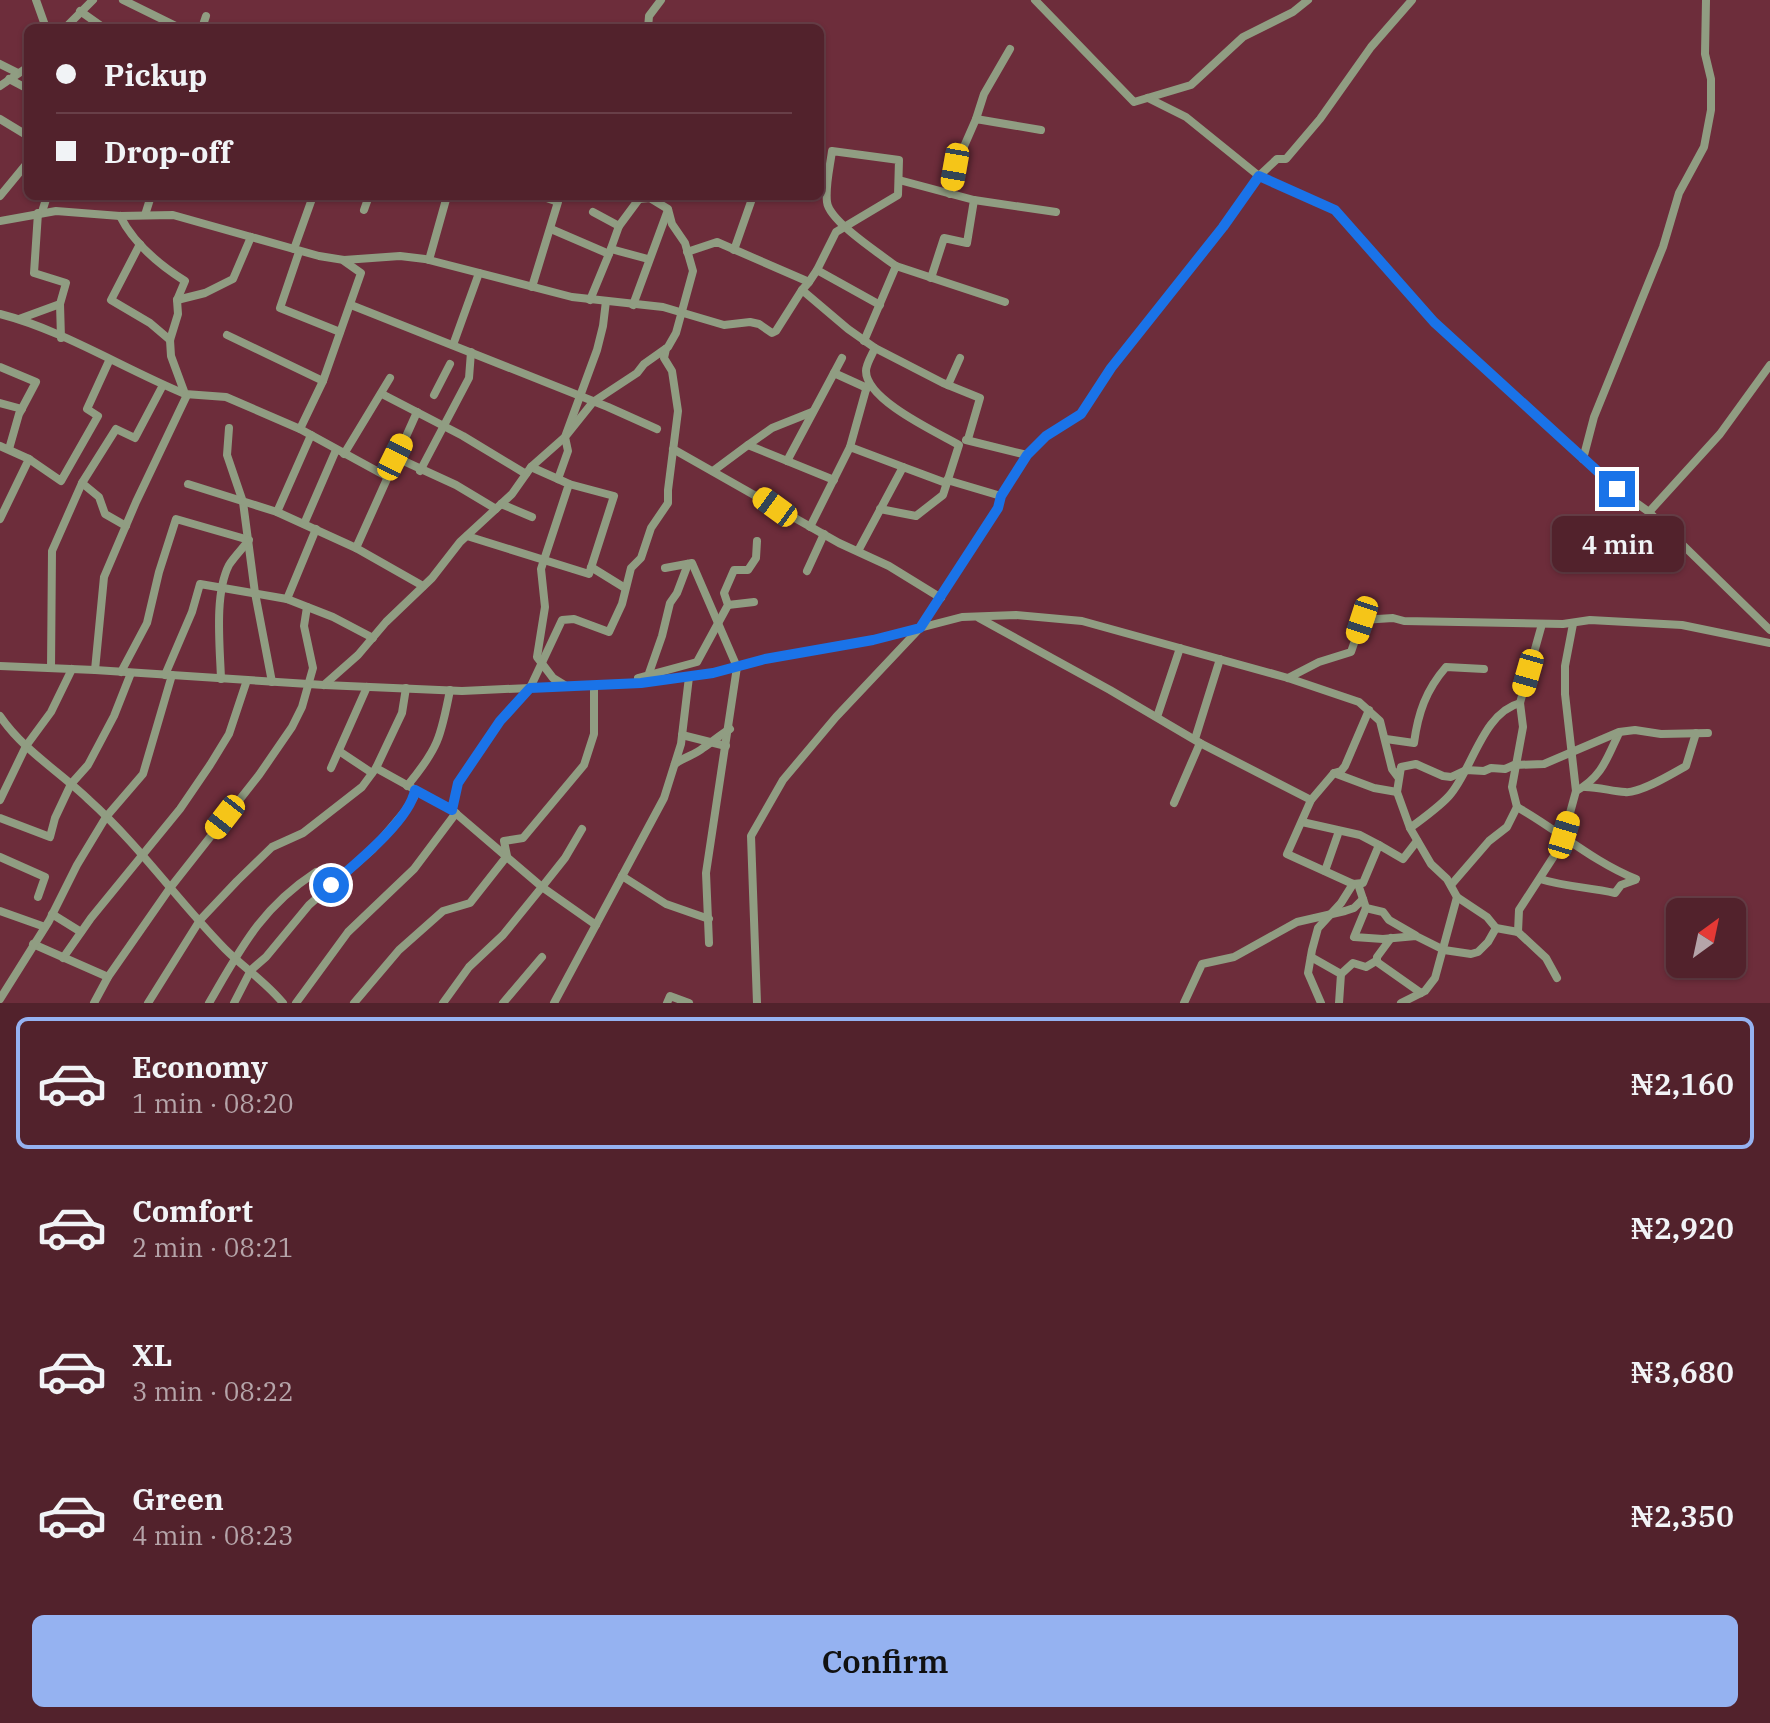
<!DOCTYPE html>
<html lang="en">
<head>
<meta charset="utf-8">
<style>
	body { margin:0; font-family:"IBM Plex Serif",serif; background:#582a34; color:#f1f3f6; height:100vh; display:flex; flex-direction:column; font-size:30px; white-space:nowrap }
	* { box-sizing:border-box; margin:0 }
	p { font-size:26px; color:#b5a4a9 }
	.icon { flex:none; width:44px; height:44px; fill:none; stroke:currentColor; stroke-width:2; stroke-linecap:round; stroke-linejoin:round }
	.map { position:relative; height:1003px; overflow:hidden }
	.drawer { display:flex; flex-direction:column; background:#52222c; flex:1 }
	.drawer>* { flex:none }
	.hud { position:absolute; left:24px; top:24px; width:800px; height:176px; border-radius:12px; box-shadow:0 2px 6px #0004,0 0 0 2px #683f48; display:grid; align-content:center; height:176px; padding:0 32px; background:#52222c }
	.needle { width:52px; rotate:33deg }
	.controls { position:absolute; left:1666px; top:898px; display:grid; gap:16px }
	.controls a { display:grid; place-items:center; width:80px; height:80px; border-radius:12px; background:#52222c; box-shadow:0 2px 6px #0004,0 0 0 2px #683f48; font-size:40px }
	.end { position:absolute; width:36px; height:36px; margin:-18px; border:10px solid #1a73e8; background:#fff; box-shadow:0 0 0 4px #fff }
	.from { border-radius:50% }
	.bubble { position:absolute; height:56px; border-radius:12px; background:#52222c; box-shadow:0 2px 6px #0004,0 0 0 2px #683f48; font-size:26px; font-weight:600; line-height:56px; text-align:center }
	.car { position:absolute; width:24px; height:48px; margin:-24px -12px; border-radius:10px; box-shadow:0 0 6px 2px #0007; background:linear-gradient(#f5c518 24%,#345 0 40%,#f5c518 0 76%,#345 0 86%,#f5c518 0) }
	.hud b { display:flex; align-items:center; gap:28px; height:76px; font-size:30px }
	.hud b+b { border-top:2px solid #683f48 }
	.hud i { width:20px; height:20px; background:#f1f3f6 }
	ul { padding:14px 0 0; list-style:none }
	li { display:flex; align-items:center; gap:24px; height:132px; margin:0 16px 12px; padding:0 16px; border:4px solid transparent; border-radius:12px }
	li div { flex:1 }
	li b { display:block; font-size:30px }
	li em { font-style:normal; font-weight:600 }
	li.current { border-color:#95b2f1 }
	li>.icon { width:72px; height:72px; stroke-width:1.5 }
	.cta { display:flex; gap:16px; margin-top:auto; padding:16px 32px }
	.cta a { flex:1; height:92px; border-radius:12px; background:#95b2f1; color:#111; font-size:32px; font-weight:600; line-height:92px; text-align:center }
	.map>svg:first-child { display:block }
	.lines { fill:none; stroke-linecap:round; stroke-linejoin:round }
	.minor { stroke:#909d82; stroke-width:8 }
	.route { stroke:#1a73e8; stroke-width:10 }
</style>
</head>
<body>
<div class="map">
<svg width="1770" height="1003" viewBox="0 0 1770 1003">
	<rect width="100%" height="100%" fill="#6d2d3b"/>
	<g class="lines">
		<g class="minor">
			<polyline points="36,0 46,28"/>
			<polyline points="123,0 180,28"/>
			<polyline points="1035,0 1134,102 1191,85 1243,37 1293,12 1308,0"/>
			<polyline points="80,11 104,28"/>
			<polyline points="65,28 93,0"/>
			<polyline points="202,28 206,16"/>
			<polyline points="648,28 649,16 661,0"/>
			<polyline points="0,64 18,73"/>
			<polyline points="9,79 28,89"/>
			<polyline points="0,86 28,67"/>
			<polyline points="1148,98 1186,117 1259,176 1335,210 1434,322 1617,489 1649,512 1770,630"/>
			<polyline points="0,119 28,136"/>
			<polyline points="976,119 984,94 1010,49"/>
			<polyline points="899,180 974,200 967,243 944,238 931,278"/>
			<polyline points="950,194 955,167 976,119 1041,130"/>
			<polyline points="0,196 28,162"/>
			<polyline points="974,200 1056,212"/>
			<polyline points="364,210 369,196"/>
			<polyline points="42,212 47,196"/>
			<polyline points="593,212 619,226 609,254"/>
			<polyline points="145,215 151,196"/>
			<path d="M120 216C134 244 158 264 185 281L177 300 178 314 170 340 171 356 185 394 226 397 300 429 386 476"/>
			<polyline points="0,221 56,211 120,216 173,215 319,256 344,260 400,256 425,259 572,297 663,307 724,325 750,322 759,324 772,333 776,331 802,290"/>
			<polyline points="619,226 639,199"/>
			<polyline points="551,229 609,254 590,300"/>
			<polyline points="140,244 111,300 150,323 170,340"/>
			<polyline points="294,249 313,196"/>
			<polyline points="611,249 648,259"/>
			<polyline points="734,250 753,196"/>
			<polyline points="299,252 280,308 340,332"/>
			<path d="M687 252 717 242 809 282 802 290 848 329 875 348C872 355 866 364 866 371 866 400 936 432 959 445L943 495 916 516 880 509"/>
			<polyline points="429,260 447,196"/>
			<path d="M817 270 836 232 898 195 899 160 832 151C830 167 825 186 827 202 829 221 880 254 896 266"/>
			<polyline points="809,282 817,270 880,305"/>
			<polyline points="532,287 558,202 541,196"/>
			<polyline points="177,300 205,293 233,279 251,237"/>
			<polyline points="60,304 61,338"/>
			<polyline points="351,305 608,407 657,429"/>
			<polyline points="633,305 668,210"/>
			<path d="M0 314C63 330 124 369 185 394"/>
			<polyline points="19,319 60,304 66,283 34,273 38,213"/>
			<polyline points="227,335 323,381"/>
			<polyline points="864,341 896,266 1005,302"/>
			<polyline points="453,345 479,273"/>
			<polyline points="875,348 943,383 980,398 968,439"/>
			<polyline points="0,367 36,382 19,414 9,449"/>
			<polyline points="834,373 842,358"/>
			<polyline points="948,385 960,358"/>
			<polyline points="382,394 463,436 526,474"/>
			<polyline points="434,395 450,364"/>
			<polyline points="0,403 22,409"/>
			<polyline points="812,412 772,428 748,445 834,480"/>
			<polyline points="229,428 227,455 243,502 255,593 272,682"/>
			<polyline points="300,429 323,381 361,273 344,261"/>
			<polyline points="966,440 1027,455"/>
			<polyline points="0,446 29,459 0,519"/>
			<polyline points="850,447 867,386"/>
			<polyline points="673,449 839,543 889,566 941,598"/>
			<polyline points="344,454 390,378"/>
			<polyline points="395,457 456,485 496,509"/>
			<polyline points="29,459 61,481 98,416 87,409 109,361"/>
			<polyline points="1583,459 1594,417 1663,247 1679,193 1704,147 1711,110 1711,79 1705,54 1706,0"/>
			<polyline points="787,461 834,373 867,388"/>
			<polyline points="531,467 558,479"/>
			<polyline points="420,471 469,378 471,352"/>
			<polyline points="713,471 748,445"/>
			<polyline points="188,484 277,512 356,548 423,586"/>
			<polyline points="1001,496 1027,455 1046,436 1081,414 1111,368 1223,227 1259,176 1277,159 1286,159 1320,119 1371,47 1412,0"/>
			<polyline points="501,504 532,517"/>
			<polyline points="277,512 311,435"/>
			<polyline points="1649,512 1720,434 1770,365"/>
			<polyline points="304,524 336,450"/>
			<polyline points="126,526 105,514 99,497 82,483 116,429 135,438 163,385"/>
			<polyline points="810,527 850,447 903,467"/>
			<polyline points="467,536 589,574 614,496 569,484"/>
			<polyline points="356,548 417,412"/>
			<polyline points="858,551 903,467 946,483"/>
			<polyline points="591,567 625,588"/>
			<polyline points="665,568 692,563 737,667 706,873 709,943"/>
			<polyline points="807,571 824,534"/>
			<polyline points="287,599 316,529"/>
			<polyline points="728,605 754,602"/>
			<polyline points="979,618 1110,690 1200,743 1311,800"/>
			<polyline points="1573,624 1565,666 1565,694 1576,791"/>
			<polyline points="0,666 95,670 324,685 462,691 641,683 713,673 765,659 873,640 962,617 1016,615 1082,621 1288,678 1359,702 1380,721 1392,769 1398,777"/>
			<polyline points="51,668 52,551 82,483"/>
			<polyline points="95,670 104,577 136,502 187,395"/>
			<path d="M121 672 147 623 159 572 176 519 249 540C243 548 234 557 229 565 214 594 220 647 221 679"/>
			<polyline points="165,675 192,612 200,584 287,599 333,617 373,638"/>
			<polyline points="648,676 662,636 670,603 677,593 688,564"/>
			<polyline points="638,678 697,662 728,605 724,593 734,570 748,570 756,558 757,541"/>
			<polyline points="1288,678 1319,662 1351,652 1362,620 1393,618 1404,621 1563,624 1590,620 1682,625 1770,643"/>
			<polyline points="324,685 358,655 386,622 432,578 460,542 512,494 531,467 565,437 597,350 603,326 606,301"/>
			<polyline points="566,686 553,678 537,657 545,607 541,569 569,484 558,479 568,451 565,437 593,402 637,373 644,364 668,347 676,333 693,271 685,243 672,224 668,209 650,198 639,199 633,196"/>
			<path d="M0 716C23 750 60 772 89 800 139 845 178 901 225 949 244 968 266 982 283 1003"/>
			<polyline points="1157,717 1180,648"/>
			<polyline points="682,735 726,746"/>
			<polyline points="1195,739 1220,659"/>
			<path d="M1386 739 1414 743C1418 713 1426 690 1446 667L1484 669"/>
			<polyline points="339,751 372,773"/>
			<path d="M675 764C684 757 695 755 703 748 712 742 720 735 730 729"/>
			<polyline points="331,768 367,687"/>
			<polyline points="376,768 452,810 542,887 596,925"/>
			<polyline points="1334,773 1341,771 1345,766 1369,710"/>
			<path d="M407 786C438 749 441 737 450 690"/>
			<path d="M1585 787C1599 787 1611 791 1625 792 1639 794 1672 774 1686 766L1696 733"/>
			<polyline points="1397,792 1374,788 1334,773 1311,800 1287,854 1353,884 1363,883 1379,845 1403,859 1417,841"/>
			<polyline points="0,800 26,746 51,712 72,669"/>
			<polyline points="1174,803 1200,743"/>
			<path d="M1517 807C1558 830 1593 862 1636 879"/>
			<polyline points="452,810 458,783 500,721 530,688 562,620 574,619 609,632 622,604 631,568 641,558 651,528 668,503 668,490 678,411 672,371 664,358 666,349"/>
			<polyline points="0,818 50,837 55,818 71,784 88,765 114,716 131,673"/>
			<polyline points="1302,822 1360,835 1379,845"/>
			<path d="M1410 828C1421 820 1440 806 1449 796 1472 771 1482 713 1520 703"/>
			<polyline points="0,857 45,877 38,897"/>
			<polyline points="1325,871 1339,831"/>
			<polyline points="622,876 666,904 709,919"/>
			<path d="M1540 879C1566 887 1588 887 1615 893L1621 885 1635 880"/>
			<polyline points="1358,884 1366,908 1354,937 1383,939 1416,936 1444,950 1471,954 1478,952 1488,942 1496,928"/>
			<polyline points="1451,885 1489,841 1507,827 1517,807 1512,787 1523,727 1520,703 1542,624"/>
			<polyline points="1457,897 1487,917 1496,928 1518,932 1546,958 1557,978"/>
			<polyline points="1366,908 1383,912 1389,920 1415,935"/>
			<polyline points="0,911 45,927"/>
			<polyline points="52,914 81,932"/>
			<path d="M1518 932 1519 910 1554 856 1564 835 1576 791C1602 777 1607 758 1619 733"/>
			<polyline points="1391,938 1377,957 1377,962 1421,993"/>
			<polyline points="33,944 108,977"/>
			<polyline points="1311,957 1341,974 1339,1003"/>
			<polyline points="63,958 91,918 180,809 210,765 229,734 247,680"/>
			<polyline points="1341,974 1353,963 1366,967 1376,961"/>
			<polyline points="0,999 49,921 77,865 106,817 143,774 172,675"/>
			<polyline points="94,1003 108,977 170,888 259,775 292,727 302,707 313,668 304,626 307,607"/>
			<polyline points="148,1003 200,920 237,881 272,847 303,833 362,787 376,768 402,713 406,688"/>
			<path d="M209 1003C241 948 261 908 316 872"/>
			<polyline points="234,1003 251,970 266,957 309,905 373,849 405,811 414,797 415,790"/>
			<polyline points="296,1003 348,932 414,869 456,813"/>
			<polyline points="354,1003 399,950 443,911 470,903 507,856 504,841 523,838 584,765 594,734 594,685"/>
			<polyline points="443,1003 469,967 503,935 542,887 565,858 582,829"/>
			<polyline points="503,1003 542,957"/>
			<polyline points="554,1003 664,798 681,744 689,677"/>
			<polyline points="667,1003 670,996 689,1003"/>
			<polyline points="757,1003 751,836 783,780 836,717 920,628 998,508 1001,496 947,480"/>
			<polyline points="1184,1003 1202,964 1234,957 1297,922 1345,911 1354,908 1363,899"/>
			<polyline points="1321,1003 1308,973 1312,950 1318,928 1341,903 1353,884"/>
			<polyline points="1401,1003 1425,991 1435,978 1457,897 1447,879 1431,864 1410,828 1397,792 1401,767 1416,764 1443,776 1451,777 1466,770 1484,771 1491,768 1505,769 1514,765 1544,764 1619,732 1635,730 1661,734 1708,733"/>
		</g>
	</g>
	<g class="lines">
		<path class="route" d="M331 885C354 865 410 820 415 790L452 810 458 783 500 721 530 688 641 683 713 673 765 659 873 640 920 628 998 508 1001 496 1027 455 1046 436 1081 414 1111 368 1223 227 1259 176 1335 210 1434 322 1617 489"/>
	</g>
</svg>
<div class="controls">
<a><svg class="needle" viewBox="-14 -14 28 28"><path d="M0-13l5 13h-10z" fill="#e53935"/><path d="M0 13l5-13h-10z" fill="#b5a4a9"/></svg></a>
</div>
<i class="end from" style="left:331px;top:885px"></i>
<i class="end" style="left:1617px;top:489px"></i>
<div class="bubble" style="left:1552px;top:516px;width:132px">4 min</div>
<i class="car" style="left:955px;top:167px;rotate:190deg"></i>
<i class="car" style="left:395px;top:457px;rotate:26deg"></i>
<i class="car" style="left:775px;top:507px;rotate:306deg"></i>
<i class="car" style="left:1362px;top:620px;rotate:198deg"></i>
<i class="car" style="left:1528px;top:673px;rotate:196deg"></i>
<i class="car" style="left:225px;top:817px;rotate:218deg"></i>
<i class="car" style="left:1564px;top:835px;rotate:17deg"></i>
<div class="hud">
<b><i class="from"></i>Pickup</b>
<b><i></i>Drop-off</b>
</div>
</div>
<section class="drawer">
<ul>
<li class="current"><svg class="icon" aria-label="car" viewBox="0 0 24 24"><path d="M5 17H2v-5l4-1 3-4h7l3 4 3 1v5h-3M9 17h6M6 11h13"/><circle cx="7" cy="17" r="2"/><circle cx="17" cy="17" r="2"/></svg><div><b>Economy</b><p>1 min · 08:20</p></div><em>₦2,160</em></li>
<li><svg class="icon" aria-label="car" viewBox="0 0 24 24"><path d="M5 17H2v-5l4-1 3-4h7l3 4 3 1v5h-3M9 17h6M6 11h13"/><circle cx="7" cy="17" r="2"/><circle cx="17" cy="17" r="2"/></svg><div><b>Comfort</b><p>2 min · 08:21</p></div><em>₦2,920</em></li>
<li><svg class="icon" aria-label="car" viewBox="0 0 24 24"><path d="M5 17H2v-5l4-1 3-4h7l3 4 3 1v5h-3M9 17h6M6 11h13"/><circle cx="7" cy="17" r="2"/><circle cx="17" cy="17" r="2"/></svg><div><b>XL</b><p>3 min · 08:22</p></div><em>₦3,680</em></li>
<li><svg class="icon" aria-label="car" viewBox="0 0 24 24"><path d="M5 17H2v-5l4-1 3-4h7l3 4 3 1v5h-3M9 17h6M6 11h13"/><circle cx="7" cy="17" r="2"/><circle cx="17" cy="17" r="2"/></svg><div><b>Green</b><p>4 min · 08:23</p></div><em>₦2,350</em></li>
</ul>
<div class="cta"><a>Confirm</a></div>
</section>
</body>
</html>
